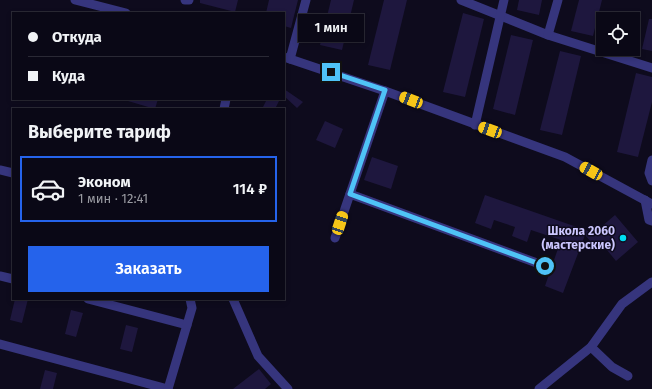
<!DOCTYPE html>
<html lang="ru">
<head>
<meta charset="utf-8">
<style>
	body { margin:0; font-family:"Fira Sans",sans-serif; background:#13111f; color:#f1f3f6; height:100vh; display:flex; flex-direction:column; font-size:15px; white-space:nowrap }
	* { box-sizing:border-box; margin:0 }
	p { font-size:13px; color:#999aa1 }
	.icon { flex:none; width:22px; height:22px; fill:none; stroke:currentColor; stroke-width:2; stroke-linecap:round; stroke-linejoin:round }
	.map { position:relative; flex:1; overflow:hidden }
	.sheet { position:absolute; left:12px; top:108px; width:273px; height:192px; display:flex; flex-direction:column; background:#0a0816; border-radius:0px; box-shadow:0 2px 6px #0003,0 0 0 1px #2a2935 }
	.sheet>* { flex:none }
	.guide { position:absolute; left:12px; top:12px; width:273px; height:88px; border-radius:0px; box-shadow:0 2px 6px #0003,0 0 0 1px #2a2935; display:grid; align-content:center; height:88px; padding:0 16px; background:#0a0816 }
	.fabs { position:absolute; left:596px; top:12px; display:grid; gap:8px }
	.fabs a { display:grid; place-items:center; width:44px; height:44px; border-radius:0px; background:#0a0816; box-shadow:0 2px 6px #0003,0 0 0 1px #2a2935; font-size:20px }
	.end { position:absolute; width:18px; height:18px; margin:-9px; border:5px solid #4fc3f7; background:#111; box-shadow:0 0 0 2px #111 }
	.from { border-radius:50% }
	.bubble { position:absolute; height:28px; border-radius:0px; background:#0a0816; box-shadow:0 2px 6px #0003,0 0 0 1px #2a2935; font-size:13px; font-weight:600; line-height:28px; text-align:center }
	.car { position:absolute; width:12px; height:24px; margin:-12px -6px; border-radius:5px; box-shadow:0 0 3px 1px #0007; background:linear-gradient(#f5c518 24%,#345 0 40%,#f5c518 0 76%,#345 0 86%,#f5c518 0) }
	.guide b { display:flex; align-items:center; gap:14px; height:38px; font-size:15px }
	.guide b+b { border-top:1px solid #2a2935 }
	.guide i { width:10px; height:10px; background:#f1f3f6 }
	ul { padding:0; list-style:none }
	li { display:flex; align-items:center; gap:12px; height:66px; margin:0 8px 6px; padding:0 8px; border:2px solid #2a2935; border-radius:0px }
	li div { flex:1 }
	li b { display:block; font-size:15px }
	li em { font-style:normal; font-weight:600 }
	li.selected { border-color:#2563eb }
	li>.icon { width:36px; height:36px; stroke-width:1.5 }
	h2 { padding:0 16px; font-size:18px; line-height:48px }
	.cta { display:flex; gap:8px; margin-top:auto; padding:8px 16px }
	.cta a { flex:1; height:46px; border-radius:0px; background:#2563eb; color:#fff; font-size:16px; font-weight:600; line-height:46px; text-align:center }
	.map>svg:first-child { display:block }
	.building { fill:#1e173e }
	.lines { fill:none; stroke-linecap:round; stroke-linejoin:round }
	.minor { stroke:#36357d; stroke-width:9 }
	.route { stroke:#4fc3f7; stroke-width:5 }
	.poi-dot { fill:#00ddf2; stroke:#0e0b1d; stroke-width:1.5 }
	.labels { text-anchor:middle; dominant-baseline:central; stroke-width:3; stroke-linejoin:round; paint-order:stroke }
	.poi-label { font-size:12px; font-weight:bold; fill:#ccc7ff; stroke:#0e0b1d; text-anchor:end }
</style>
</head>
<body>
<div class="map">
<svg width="652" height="389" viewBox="0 0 652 389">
	<rect width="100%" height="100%" fill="#0e0b1d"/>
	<g class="building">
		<polygon points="200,0 238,0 235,12 200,3"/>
		<polygon points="269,0 298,0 291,28 284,26 284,13 266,13"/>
		<polygon points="331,0 354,0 342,50 320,45"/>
		<polygon points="384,0 407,0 390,70 368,65"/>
		<polygon points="519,0 542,0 539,15 517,10"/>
		<polygon points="579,0 602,0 593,36 571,31"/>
		<polygon points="463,13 484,19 465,97 443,92"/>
		<polygon points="649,19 652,19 652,51 642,49"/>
		<polygon points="511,35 533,40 515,115 493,109"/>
		<polygon points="560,51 581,56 562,135 540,130"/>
		<polygon points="636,73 652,77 652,102 638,157 617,152"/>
		<polygon points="284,89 303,102 297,108 284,96"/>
		<polygon points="128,99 158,99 155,109 128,101"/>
		<polygon points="267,99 280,99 275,109 262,109"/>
		<polygon points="325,121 343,129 335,148 316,140"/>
		<polygon points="372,157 398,166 391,189 364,180"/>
		<polygon points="485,195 594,233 615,215 638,242 616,261 602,244 597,249 585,235 563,293 545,286 561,240 531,230 527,242 512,236 515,227 494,220 491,229 475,223"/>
		<polygon points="15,299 28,299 22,323 10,320"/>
		<polygon points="71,310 83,313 76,337 65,334"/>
		<polygon points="126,325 138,328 132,352 120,349"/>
		<polygon points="259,369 271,384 265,389 233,389"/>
		<polygon points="45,370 57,373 53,389 40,389"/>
	</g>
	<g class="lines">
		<g class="minor">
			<polyline points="75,0 126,13"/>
			<polyline points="185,0 189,0"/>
			<polyline points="461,0 548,35 652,68"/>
			<polyline points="548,35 558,0"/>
			<polyline points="284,57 385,91 565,157 652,204"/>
			<polyline points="290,59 306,0"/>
			<polyline points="224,109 226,99"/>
			<polyline points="475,125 504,0"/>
			<polyline points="652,160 649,173 652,181"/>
			<polyline points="0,170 13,173"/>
			<polyline points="350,194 545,266"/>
			<polyline points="645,200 649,220 652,221"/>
			<polyline points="335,238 385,91"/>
			<polyline points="0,276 13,279"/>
			<polyline points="88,299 187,325"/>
			<polyline points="233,299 258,356 288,389"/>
			<polyline points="0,344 168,389"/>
			<polyline points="591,347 612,367 628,376"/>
			<polyline points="168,389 192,308 190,299"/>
			<polyline points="539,389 591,347 622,304 652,282"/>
		</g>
	</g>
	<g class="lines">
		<polyline class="route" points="331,72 385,90 350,194 545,266"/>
	</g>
	<circle class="poi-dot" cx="623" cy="238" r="4"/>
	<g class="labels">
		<g class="poi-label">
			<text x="615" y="231">Школа 2060<tspan x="615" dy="14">(мастерские)</tspan></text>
		</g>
	</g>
</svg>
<div class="fabs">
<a><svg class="icon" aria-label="locate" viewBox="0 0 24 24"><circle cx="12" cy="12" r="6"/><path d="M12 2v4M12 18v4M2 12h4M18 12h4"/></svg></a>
</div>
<i class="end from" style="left:545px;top:266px"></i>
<i class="end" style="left:331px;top:72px"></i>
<div class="bubble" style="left:298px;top:14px;width:66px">1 мин</div>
<i class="car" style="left:411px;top:100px;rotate:291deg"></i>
<i class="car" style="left:490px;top:130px;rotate:290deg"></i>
<i class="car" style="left:591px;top:171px;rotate:299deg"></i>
<i class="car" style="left:340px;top:223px;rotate:18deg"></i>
<div class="guide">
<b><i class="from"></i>Откуда</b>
<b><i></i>Куда</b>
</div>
<section class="sheet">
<h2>Выберите тариф</h2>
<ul>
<li class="selected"><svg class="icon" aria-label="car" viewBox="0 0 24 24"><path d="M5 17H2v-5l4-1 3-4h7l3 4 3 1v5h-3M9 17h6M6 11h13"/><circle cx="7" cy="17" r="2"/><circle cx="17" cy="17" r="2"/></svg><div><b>Эконом</b><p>1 мин · 12:41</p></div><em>114 ₽</em></li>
</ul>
<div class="cta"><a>Заказать</a></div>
</section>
</div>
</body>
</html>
